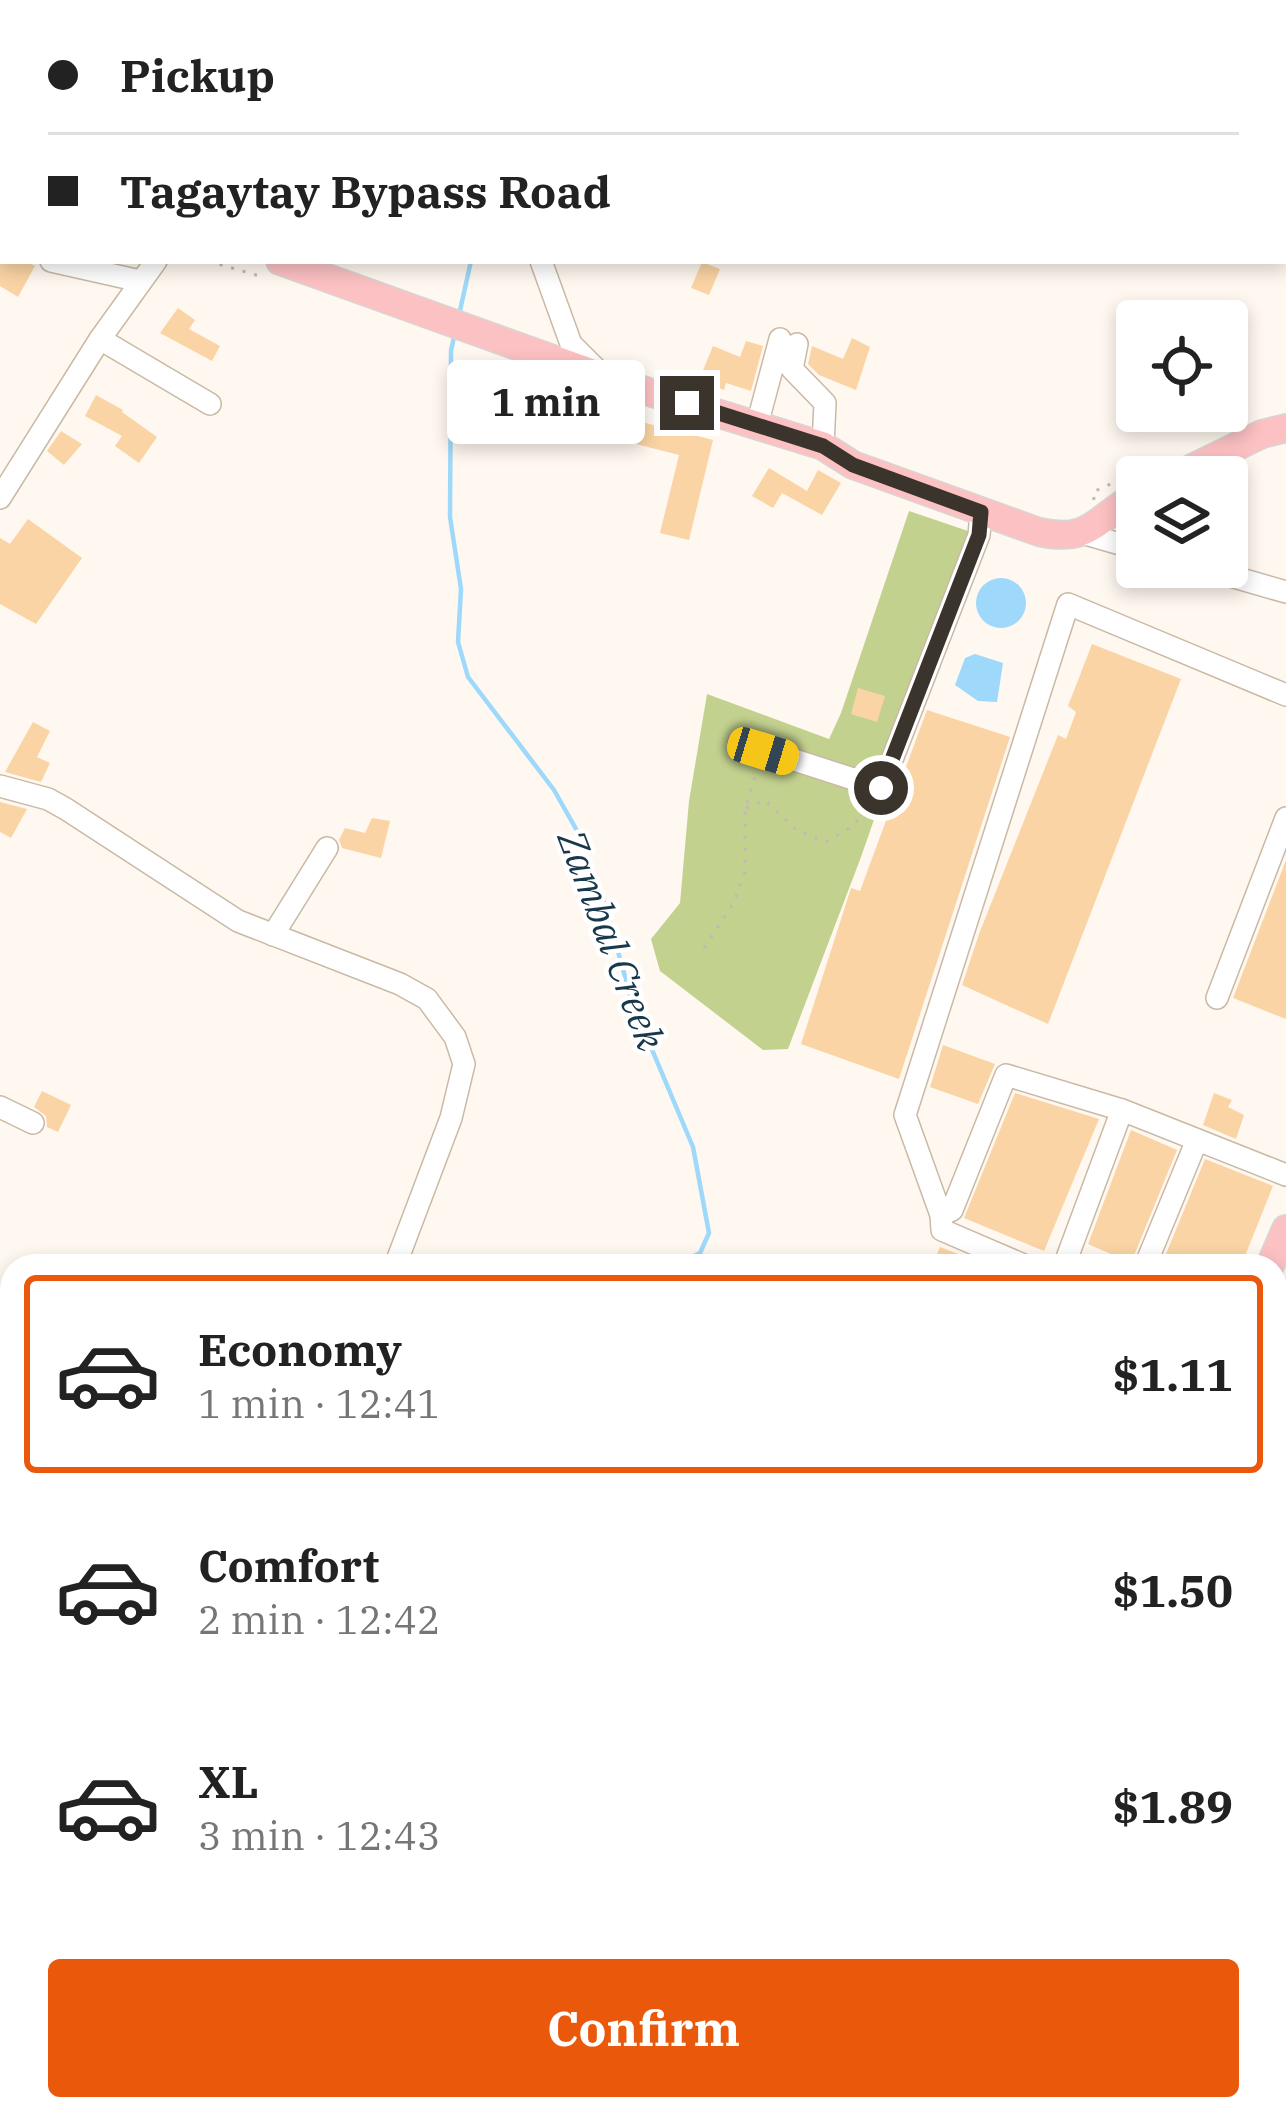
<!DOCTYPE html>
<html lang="en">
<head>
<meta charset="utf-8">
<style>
	body { margin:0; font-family:"IBM Plex Serif",serif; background:#f6f6f6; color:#222; height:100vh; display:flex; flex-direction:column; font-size:45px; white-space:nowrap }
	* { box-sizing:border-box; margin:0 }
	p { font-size:39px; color:#767676 }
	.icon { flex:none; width:66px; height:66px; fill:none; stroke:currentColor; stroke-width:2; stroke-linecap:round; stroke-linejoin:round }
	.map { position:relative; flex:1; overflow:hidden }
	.drawer { position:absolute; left:0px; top:1254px; width:1287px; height:867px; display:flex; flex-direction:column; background:#fff; border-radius:36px 36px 0 0; box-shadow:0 6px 18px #0003 }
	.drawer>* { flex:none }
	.hud { position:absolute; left:0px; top:0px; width:1287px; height:264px; box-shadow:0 6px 18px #0003; display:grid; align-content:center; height:264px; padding:0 48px; background:#fff }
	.tools { position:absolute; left:1116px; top:300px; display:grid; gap:24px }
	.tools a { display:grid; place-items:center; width:132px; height:132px; border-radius:12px; background:#fff; box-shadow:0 6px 18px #0003; font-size:60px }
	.end { position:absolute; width:54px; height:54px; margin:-27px; border:15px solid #3b342c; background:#fff; box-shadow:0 0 0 6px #fff }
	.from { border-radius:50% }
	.bubble { position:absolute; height:84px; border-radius:12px; background:#fff; box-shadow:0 6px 18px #0003; font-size:39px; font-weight:700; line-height:84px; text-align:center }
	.car { position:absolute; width:36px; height:72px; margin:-36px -18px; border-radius:15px; box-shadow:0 0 9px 3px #0007; background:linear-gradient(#f5c518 24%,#345 0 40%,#f5c518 0 76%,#345 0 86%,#f5c518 0) }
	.hud b { display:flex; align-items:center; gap:42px; height:114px; font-size:45px }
	.hud b+b { border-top:3px solid #e0e0e0 }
	.hud i { width:30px; height:30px; background:#222 }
	ul { padding:21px 0 0; list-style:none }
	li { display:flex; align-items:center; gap:36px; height:198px; margin:0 24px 18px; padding:0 24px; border:6px solid transparent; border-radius:12px }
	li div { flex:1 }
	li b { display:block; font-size:45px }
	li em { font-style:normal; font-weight:700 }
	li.current { border-color:#ea580c }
	li>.icon { width:108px; height:108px; stroke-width:1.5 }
	.primary-button { display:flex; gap:24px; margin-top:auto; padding:24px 48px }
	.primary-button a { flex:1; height:138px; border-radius:12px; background:#ea580c; color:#fff; font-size:48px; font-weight:700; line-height:138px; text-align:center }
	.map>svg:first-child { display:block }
	.green { fill:#c3d18f }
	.water { fill:#9ed8fa }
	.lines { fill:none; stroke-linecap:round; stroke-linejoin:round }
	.stream { stroke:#9ed8fa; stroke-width:4.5 }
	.building { fill:#fad4a4 }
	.minor-casing { stroke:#c9b9a5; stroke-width:24 }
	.major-casing { stroke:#d8d6d5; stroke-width:30 }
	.path { stroke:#c1bab2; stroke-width:3; stroke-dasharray:3 9; stroke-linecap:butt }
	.minor { stroke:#fff; stroke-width:21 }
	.major { stroke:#fcc1c3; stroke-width:27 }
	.route { stroke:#3b342c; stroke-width:15 }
	.labels { text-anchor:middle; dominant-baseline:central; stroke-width:9; stroke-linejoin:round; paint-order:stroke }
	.water-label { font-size:39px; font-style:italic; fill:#18394b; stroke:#fff }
</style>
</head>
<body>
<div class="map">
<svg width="1286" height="2120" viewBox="0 0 1286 2120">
	<rect width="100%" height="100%" fill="#fff8f0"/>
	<polygon class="green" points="909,511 974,533 861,857 788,1049 763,1050 660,971 651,939 680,903 689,801 707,694 829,739 841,713"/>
	<g class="water">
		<circle cx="1001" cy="603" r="25"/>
		<polygon points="975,654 1003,663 997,702 978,701 955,685 965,658"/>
	</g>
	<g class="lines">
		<g class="stream">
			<polyline points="460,3 461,0"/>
			<polyline points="459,315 471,261"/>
			<polyline points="455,332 451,351 450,517 461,589 458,642 468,677 554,790 580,836 606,908 632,1002 693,1147 709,1233 700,1253 673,1266"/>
			<polyline points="400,2120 410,2109"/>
		</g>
	</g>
	<g class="building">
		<polygon points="0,261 26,261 35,266 18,297 0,286"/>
		<polygon points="702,262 720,269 709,295 691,288"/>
		<polygon points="178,308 195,320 189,329 220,346 212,361 160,333"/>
		<polygon points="852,338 870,347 856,390 819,375 808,364 812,346 843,359"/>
		<polygon points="746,341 763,346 751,391 726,383 724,390 699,380 713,346 740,357"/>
		<polygon points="96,395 123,410 122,412 157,437 139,463 115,446 122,436 85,416"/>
		<polygon points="614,415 713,440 689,540 660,533 679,455 609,437"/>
		<polygon points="61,431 82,444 64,465 47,451"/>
		<polygon points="769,468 807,491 818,470 841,483 822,515 782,493 773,508 752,496"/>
		<polygon points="28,519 82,558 36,624 0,604 0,538 10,544"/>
		<polygon points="1092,644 1181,679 1048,1024 962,985 979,934 1058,735 1066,739 1076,712 1068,706"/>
		<polygon points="858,688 885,696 877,722 851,714"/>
		<polygon points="927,710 1010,737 899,1079 801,1044 851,888 860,891"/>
		<polygon points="33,722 50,731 37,757 50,763 41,782 5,772"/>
		<polygon points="0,802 27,809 11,838 0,832"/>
		<polygon points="372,818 390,821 381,858 342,848 339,840 345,828 365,833"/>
		<polygon points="1286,860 1286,1019 1233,998"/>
		<polygon points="943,1045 995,1064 978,1104 930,1087"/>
		<polygon points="42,1091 71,1105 58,1132 47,1127 46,1116 34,1107"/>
		<polygon points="1015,1093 1099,1119 1044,1251 964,1218"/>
		<polygon points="1214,1093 1232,1100 1228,1107 1244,1115 1236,1139 1203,1125"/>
		<polygon points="1131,1130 1177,1150 1131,1263 1088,1244"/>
		<polygon points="1205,1159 1273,1186 1241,1266 1161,1266"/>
		<polygon points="940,1247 986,1265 986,1266 932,1266"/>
	</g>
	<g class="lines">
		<g class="minor-casing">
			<g id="minor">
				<polyline points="175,3 175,0"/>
				<polyline points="0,228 3,230"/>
				<polyline points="51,261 140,281"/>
				<polyline points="541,261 571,344 597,370"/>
				<polyline points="100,339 210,404"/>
				<polyline points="797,344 792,369 825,403 823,446"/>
				<polyline points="757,425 780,339"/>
				<polyline points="0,498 100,339 156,261"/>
				<polyline points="1082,533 1137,549"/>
				<polyline points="1199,567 1286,592"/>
				<polyline points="1286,695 1068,604 905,1115 941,1215 952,1210 1006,1075 1122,1110 1286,1175"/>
				<polyline points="739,742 881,788 979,535 981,513"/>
				<polyline points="0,786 48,799 66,809 238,921 400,984 427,999 455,1037 464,1064 451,1118 395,1266"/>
				<polyline points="273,935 327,848"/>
				<polyline points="1217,998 1286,818"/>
				<polyline points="0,1107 33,1123"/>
				<polyline points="941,1215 942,1230 1026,1266"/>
				<polyline points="1064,1266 1122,1110"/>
				<polyline points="1145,1266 1197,1140"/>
				<polyline points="1275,1389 1286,1394"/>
				<polyline points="0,1712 12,1717"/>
				<polyline points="1275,1800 1286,1805"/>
				<polyline points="0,2078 12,2083"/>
				<polyline points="74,2109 89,2115"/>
			</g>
		</g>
		<g class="major-casing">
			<g id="major">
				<polyline points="0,163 3,163"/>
				<path d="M280 261 617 382 823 446 853 465 1039 532C1093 544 1096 516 1137 496"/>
				<polyline points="1174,477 1262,434 1286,428"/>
				<polyline points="1270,1266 1286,1229"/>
				<polyline points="1090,2109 1092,2120"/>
			</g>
		</g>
		<g class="path">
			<polyline points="208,261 263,277"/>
			<polyline points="1129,475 1158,460"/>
			<polyline points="1094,500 1093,492 1115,482"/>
			<polyline points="746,808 765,800 796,830 826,842 853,826 868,806"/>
			<polyline points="704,948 734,902 745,872 745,809 757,770"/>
		</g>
		<use href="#minor" class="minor"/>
		<use href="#major" class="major"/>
	</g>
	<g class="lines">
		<polyline class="route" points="687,403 823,446 853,465 981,512 979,535 881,788"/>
	</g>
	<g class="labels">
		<g class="water-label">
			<text transform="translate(612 940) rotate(69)">Zambal Creek</text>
		</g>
	</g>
</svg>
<div class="tools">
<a><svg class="icon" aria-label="locate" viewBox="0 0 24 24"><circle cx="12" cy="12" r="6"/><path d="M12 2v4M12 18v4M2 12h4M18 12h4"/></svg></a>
<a><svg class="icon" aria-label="layers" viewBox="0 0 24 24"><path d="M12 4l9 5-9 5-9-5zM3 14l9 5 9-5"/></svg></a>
</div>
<i class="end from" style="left:881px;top:788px"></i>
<i class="end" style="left:687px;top:403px"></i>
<div class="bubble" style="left:447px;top:360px;width:198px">1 min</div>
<i class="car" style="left:763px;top:751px;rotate:107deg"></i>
<div class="hud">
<b><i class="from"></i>Pickup</b>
<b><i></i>Tagaytay Bypass Road</b>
</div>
<section class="drawer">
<ul>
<li class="current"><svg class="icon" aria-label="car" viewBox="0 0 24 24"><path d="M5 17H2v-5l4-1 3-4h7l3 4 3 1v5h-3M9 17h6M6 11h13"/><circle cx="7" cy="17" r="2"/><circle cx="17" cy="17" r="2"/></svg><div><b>Economy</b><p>1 min · 12:41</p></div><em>$1.11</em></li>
<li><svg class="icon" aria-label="car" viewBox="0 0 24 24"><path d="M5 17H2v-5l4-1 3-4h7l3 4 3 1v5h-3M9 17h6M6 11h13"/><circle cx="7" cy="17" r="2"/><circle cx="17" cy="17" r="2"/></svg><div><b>Comfort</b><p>2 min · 12:42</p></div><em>$1.50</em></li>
<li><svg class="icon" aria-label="car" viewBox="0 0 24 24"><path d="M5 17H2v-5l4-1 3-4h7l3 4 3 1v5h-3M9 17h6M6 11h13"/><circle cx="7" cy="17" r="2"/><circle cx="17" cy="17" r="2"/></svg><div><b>XL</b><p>3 min · 12:43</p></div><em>$1.89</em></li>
</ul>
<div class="primary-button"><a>Confirm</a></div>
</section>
</div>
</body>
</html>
